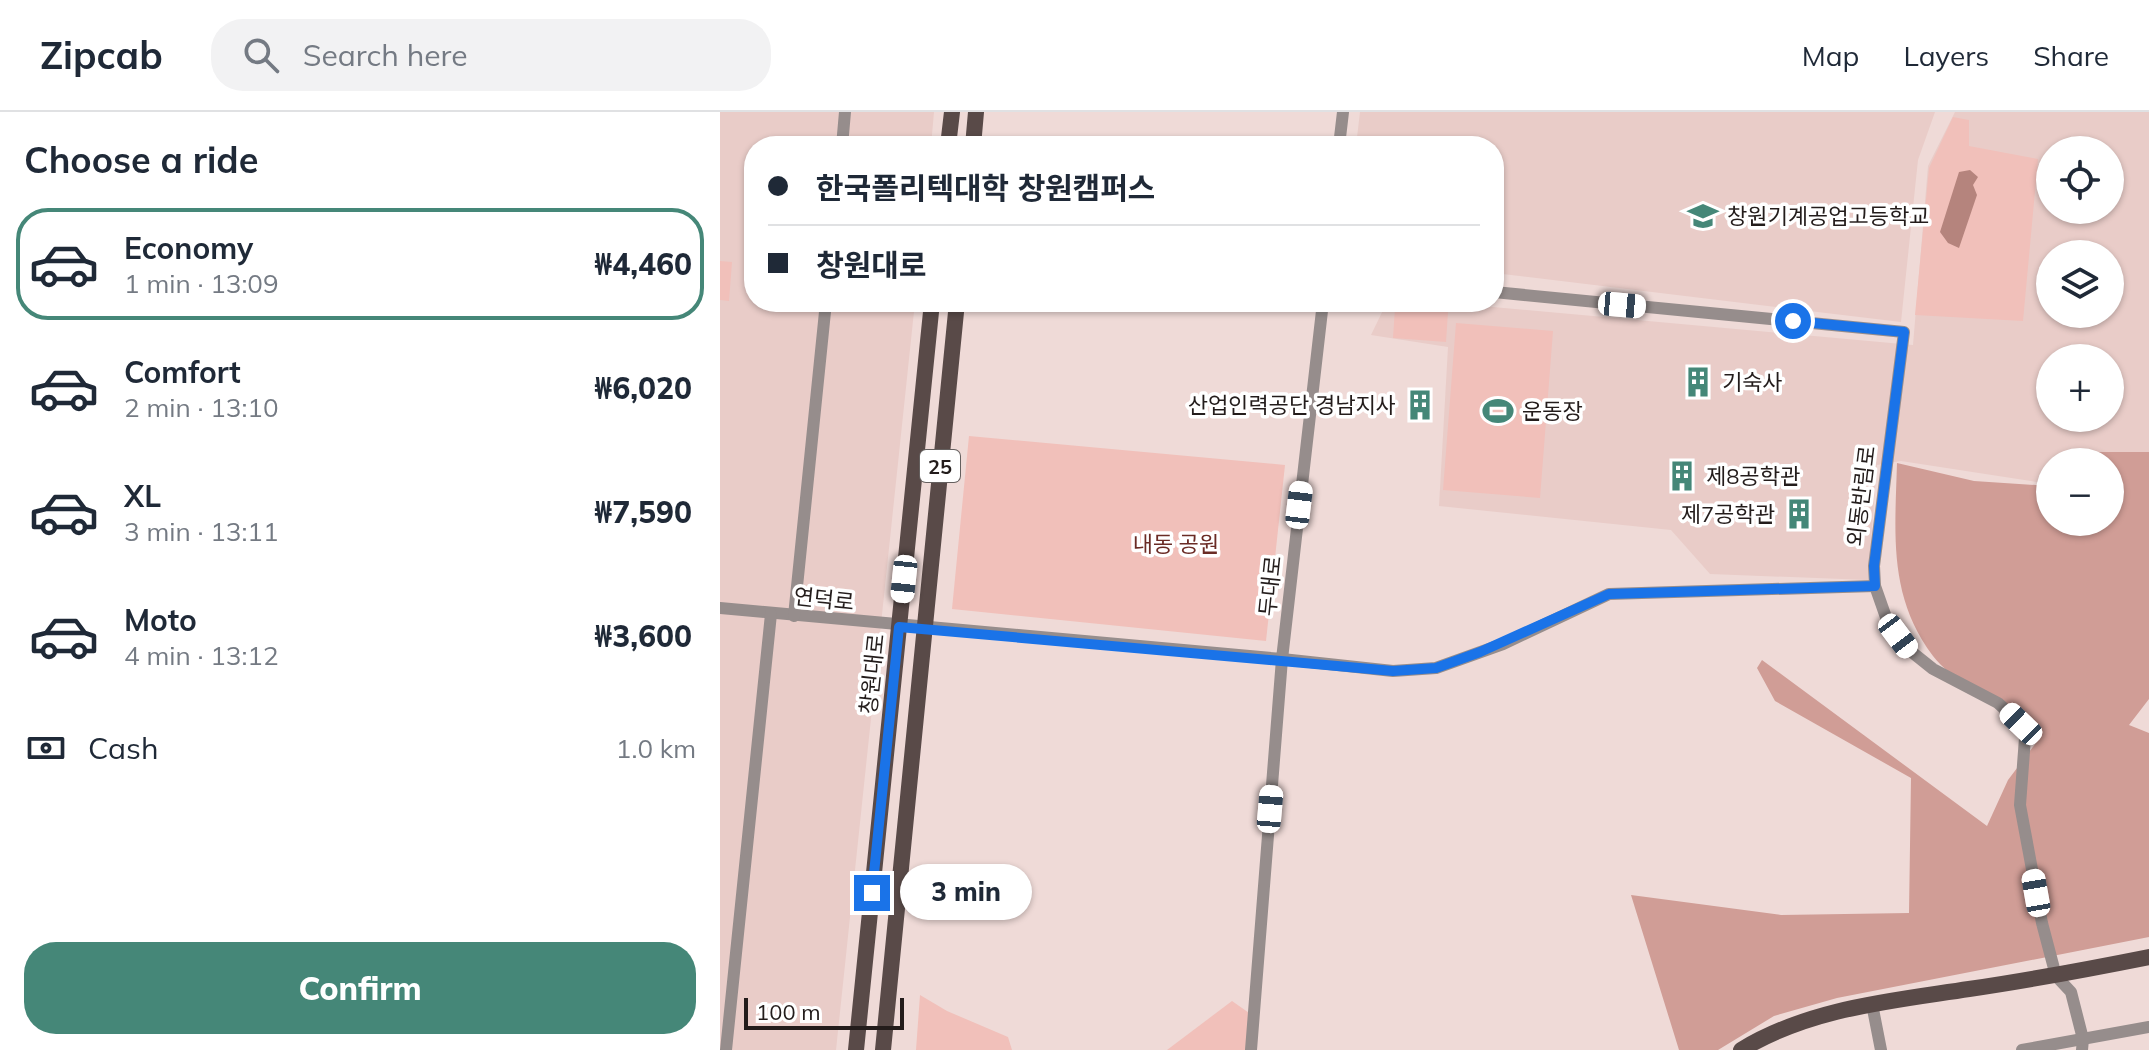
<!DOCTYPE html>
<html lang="en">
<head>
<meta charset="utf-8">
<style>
	body { margin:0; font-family:Mulish,"Noto Sans KR",sans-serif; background:#f2f2f3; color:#1f2937; height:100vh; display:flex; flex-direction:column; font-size:30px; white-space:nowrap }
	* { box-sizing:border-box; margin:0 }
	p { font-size:26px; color:#747a83 }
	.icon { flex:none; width:44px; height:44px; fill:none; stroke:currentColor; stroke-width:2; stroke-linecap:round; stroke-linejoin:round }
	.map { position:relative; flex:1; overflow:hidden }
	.panel { display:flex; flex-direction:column; background:#fff; width:720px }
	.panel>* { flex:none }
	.top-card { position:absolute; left:24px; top:24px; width:760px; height:176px; border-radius:32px; box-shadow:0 2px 6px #0004; display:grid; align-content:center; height:176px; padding:0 24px; background:#fff }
	.fabs { position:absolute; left:1316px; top:24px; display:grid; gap:16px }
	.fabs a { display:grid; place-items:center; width:88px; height:88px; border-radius:50%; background:#fff; box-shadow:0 2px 6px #0004; font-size:40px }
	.scale { position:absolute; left:24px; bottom:20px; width:160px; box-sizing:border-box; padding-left:8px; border:4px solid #231c1b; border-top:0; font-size:22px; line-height:28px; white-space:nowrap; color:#231c1b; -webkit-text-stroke:6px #fff; paint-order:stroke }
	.end { position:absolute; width:36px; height:36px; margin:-18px; border:10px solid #1a73e8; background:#fff; box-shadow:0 0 0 4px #fff }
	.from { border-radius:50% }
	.bubble { position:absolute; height:56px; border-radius:28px; background:#fff; box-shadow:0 2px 6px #0004; font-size:26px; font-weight:800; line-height:56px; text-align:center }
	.car { position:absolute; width:24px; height:48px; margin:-24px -12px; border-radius:10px; box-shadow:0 0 6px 2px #0007; background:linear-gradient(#fff 24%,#345 0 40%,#fff 0 76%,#345 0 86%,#fff 0) }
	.top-card b { display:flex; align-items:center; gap:28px; height:76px; font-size:30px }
	.top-card b+b { border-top:2px solid #e0e1e3 }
	.top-card i { width:20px; height:20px; background:#1f2937 }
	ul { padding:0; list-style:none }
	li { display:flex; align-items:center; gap:24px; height:112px; margin:0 16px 12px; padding:0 8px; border:4px solid transparent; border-radius:32px }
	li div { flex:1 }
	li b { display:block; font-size:30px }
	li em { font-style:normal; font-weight:800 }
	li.selected { border-color:#458778 }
	li>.icon { width:72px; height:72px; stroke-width:1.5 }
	h2 { padding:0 24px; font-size:36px; line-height:96px }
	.pay { display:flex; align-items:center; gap:20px; height:88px; padding:0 24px; font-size:30px }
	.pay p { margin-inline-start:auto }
	.button { display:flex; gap:16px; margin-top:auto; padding:16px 24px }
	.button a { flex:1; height:92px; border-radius:32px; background:#458778; color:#fff; font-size:32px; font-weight:800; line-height:92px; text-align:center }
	header { display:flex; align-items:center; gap:48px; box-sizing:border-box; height:112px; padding:0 40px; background:#fff; border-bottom:2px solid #e0e1e3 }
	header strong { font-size:38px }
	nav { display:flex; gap:44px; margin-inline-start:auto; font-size:28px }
	.search { width:560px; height:72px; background:#f2f2f3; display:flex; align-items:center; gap:20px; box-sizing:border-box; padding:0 28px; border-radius:32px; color:#747a83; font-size:30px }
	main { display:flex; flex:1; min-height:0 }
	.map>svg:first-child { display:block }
	.built { fill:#e9ccc8; fill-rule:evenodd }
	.green { fill:#f1c0ba }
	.forest { fill:#d09d96 }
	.water { fill:#b5847d }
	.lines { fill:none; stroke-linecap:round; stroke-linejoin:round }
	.minor { stroke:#968d8c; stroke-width:12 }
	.major { stroke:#594a48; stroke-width:16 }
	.route { stroke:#1a73e8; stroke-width:10 }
	.labels { text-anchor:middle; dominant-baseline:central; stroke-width:7; stroke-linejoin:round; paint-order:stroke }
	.shield { fill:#fff; stroke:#65605f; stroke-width:2 }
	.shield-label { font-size:20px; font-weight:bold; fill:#231c1b }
	.poi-label { font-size:22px; fill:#231c1b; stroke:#fff; text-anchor:start }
	.street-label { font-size:22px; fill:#231c1b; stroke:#fff }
	.park-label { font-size:22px; fill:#6a2b25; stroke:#fff }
</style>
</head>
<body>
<header>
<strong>Zipcab</strong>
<div class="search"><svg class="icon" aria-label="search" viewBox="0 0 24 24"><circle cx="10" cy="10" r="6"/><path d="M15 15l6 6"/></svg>Search here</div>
<nav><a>Map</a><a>Layers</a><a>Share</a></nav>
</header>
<main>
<section class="panel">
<h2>Choose a ride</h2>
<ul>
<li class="selected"><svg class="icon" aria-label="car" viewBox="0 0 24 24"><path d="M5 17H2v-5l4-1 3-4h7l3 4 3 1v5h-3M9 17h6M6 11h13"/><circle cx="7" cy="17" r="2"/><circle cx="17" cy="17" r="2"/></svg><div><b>Economy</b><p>1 min · 13:09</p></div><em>₩4,460</em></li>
<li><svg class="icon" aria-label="car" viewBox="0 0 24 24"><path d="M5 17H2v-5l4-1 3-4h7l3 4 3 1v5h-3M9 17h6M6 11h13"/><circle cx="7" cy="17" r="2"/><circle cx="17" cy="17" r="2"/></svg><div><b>Comfort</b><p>2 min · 13:10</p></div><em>₩6,020</em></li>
<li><svg class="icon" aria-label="car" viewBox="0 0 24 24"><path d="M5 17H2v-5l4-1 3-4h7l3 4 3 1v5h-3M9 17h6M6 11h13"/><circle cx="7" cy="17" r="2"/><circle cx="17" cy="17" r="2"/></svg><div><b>XL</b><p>3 min · 13:11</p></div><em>₩7,590</em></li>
<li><svg class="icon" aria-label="car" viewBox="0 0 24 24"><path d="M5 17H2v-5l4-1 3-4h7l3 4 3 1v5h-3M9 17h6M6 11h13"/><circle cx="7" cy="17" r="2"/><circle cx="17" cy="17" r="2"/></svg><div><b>Moto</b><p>4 min · 13:12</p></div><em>₩3,600</em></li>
</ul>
<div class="pay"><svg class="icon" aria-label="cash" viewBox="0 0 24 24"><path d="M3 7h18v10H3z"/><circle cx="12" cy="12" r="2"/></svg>Cash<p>1.0 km</p></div>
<div class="button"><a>Confirm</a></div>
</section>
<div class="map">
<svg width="1429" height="938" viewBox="0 0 1429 938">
	<rect width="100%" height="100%" fill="#efdad7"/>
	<g class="built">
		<polygon points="0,0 214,0 211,34 34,34 34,190 195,190 116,938 0,938"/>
		<polygon points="640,0 1215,0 1198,48 1181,210 774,161 774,34 636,34"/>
		<path d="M1235 0H1429V347L1330 350V372L1181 349 1157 353 1148 468 990 462 951 418 719 394 728 235 651 223 667 190H718L1193 233 1208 54ZM1330 38H1390V98H1330ZM1330 142H1390V202H1330ZM1330 246H1390V306H1330Z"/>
	</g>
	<g class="green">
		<polygon points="1233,5 1249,8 1249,34 1318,47 1303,209 1195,203 1209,56"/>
		<polygon points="0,149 12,150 9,189 0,188"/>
		<polygon points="675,196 728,200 726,230 673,226"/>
		<polygon points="736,211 833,219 820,386 723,378"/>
		<polygon points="249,324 565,353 546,529 232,497"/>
		<polygon points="200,883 227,899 288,925 292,938 196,938"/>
		<polygon points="512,889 532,903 529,938 447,938"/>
	</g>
	<path class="forest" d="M1347 340H1429V587L1409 613 1429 621V825L1117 886 1054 904 998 938H959L911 783 1061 803 1189 801 1191 666 1055 589 1037 556 1042 548 1267 714 1288 668 1319 627C1294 608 1229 566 1213 544 1168 484 1175 422 1177 351L1254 369 1330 374V410H1390V350H1343Z"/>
	<polygon class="water" points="1250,58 1258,65 1253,73 1257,83 1239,136 1228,131 1220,120 1239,60"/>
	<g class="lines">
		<g class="minor">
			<polyline points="122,34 125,0"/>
			<polyline points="619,34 623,0"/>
			<polyline points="774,180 1184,220 1154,454 1155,474 1168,511 1188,537 1213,557 1278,591 1301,612 1305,626 1300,693 1322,811 1336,864 1351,880 1363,927 1362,938"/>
			<polyline points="0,496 562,547 603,190"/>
			<polyline points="74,504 106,190"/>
			<polyline points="1152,892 1161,938"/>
			<polyline points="6,938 51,502"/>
			<polyline points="531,938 562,547 673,559 716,556 783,532 889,482 1155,474"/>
			<polyline points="1302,938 1429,915"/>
		</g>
		<g class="major">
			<polyline points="228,34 232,0"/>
			<polyline points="253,34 256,0"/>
			<polyline points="136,938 212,190"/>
			<polyline points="163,938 237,190"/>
			<path d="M1021 938C1090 896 1171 889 1249 877 1310 868 1369 857 1429 845"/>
		</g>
	</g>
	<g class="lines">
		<polyline class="route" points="152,781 179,515 673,559 716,556 760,540 889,482 1155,474 1154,454 1184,220 1073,209"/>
	</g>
	<defs>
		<g id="school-bare" transform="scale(2.4)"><path d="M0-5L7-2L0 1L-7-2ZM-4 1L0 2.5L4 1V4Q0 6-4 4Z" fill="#458778" stroke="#fff" stroke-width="2.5" paint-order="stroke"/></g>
		<g id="building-bare" transform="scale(2.4)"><path d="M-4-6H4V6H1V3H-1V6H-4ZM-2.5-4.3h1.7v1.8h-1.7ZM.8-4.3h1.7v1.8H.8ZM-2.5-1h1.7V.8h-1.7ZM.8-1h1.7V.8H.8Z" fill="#458778" stroke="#fff" stroke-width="2.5" paint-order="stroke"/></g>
		<g id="stadium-bare" transform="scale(2.4)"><path d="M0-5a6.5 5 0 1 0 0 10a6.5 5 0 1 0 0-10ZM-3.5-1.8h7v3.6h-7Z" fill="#458778" stroke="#fff" stroke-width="2.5" paint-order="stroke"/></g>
	</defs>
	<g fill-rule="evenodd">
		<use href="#school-bare" x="983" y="104"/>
		<use href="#building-bare" x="978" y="270"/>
		<use href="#building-bare" x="700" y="293"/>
		<use href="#stadium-bare" x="778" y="299"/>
		<use href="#building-bare" x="962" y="364"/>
		<use href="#building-bare" x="1079" y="402"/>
	</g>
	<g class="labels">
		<rect class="shield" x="200" y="338" width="40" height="32" rx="6"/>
		<g class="shield-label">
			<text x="220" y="354">25</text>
		</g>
		<g class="poi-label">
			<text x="1007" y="104">창원기계공업고등학교</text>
			<text x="1002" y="270">기숙사</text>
			<text x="676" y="293" text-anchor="end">산업인력공단 경남지사</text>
			<text x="802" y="299">운동장</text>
			<text x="986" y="364">제8공학관</text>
			<text x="1055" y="402" text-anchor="end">제7공학관</text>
		</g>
		<g class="street-label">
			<text transform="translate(1141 384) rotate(-83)">외동반림로</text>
			<text transform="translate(550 474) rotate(-84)">두대로</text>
			<text transform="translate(104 487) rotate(6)">연덕로</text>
			<text transform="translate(152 562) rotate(-84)">창원대로</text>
		</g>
		<g class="park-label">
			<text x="456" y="432">내동 공원</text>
		</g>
	</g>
</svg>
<div class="fabs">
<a><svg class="icon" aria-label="locate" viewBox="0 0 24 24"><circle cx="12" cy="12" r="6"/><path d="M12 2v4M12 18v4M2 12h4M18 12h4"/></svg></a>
<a><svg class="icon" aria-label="layers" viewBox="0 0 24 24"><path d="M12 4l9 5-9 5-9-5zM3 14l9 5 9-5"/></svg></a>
<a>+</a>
<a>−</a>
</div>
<div class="scale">100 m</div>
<i class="end from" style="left:1073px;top:209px"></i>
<i class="end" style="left:152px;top:781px"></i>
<div class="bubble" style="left:180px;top:752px;width:132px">3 min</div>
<i class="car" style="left:902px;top:193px;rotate:95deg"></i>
<i class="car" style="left:579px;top:393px;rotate:7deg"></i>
<i class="car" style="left:184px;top:467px;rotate:186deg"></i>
<i class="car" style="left:1178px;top:524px;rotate:143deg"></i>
<i class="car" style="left:1301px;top:612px;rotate:314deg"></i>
<i class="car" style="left:550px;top:697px;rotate:5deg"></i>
<i class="car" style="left:1316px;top:781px;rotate:350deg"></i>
<div class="top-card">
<b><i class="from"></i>한국폴리텍대학 창원캠퍼스</b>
<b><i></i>창원대로</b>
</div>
</div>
</main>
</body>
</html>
